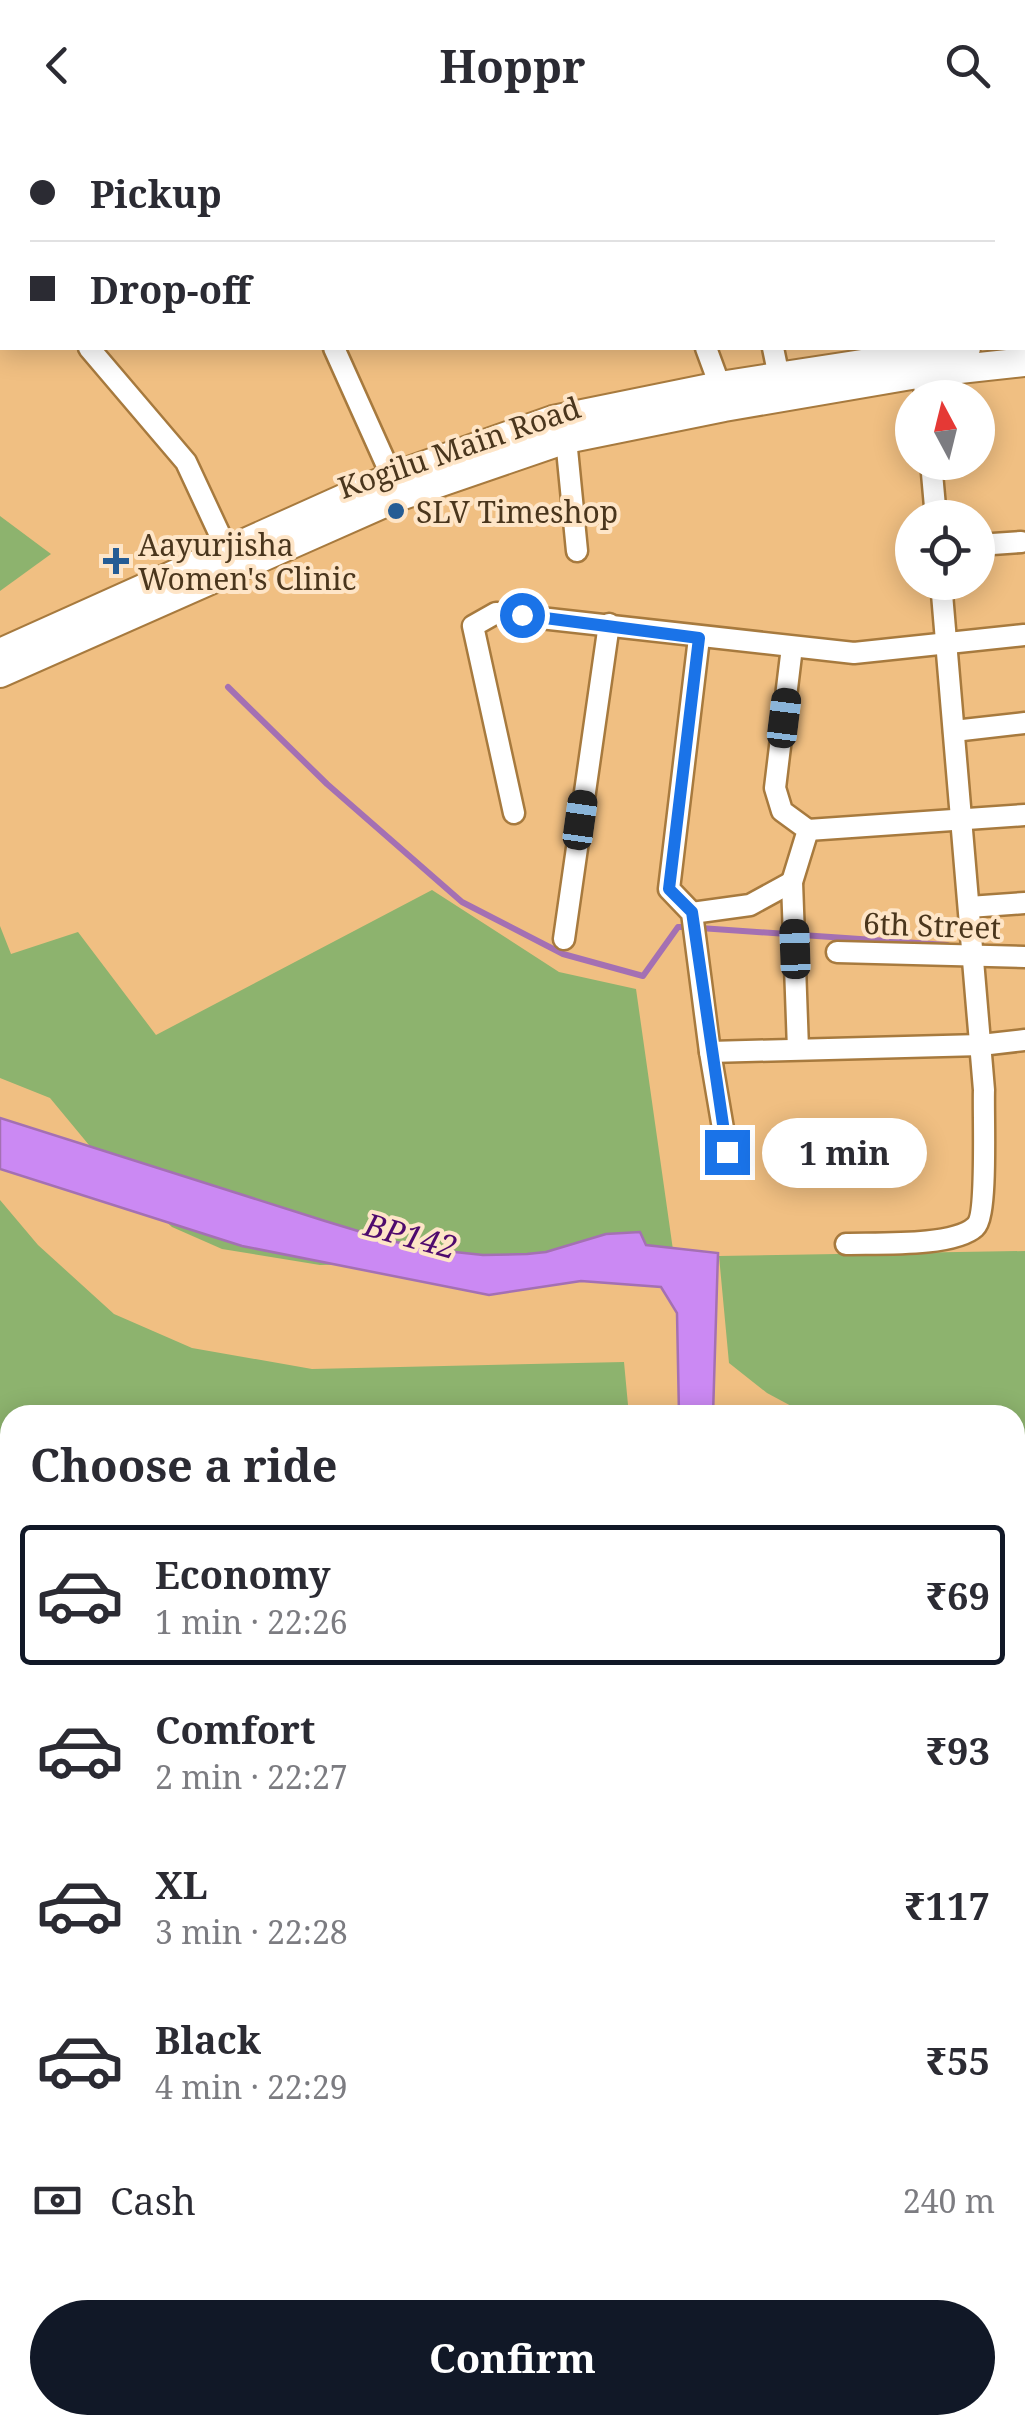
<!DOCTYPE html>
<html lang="en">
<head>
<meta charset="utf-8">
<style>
	body { margin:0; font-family:"Noto Serif",serif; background:#f2f2f3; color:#2b2b33; height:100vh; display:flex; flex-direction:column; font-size:38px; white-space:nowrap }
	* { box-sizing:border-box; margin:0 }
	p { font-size:32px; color:#7c7c81 }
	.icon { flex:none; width:55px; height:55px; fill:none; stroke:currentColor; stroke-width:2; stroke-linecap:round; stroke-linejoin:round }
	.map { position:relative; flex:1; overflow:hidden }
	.drawer { position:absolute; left:0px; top:1275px; width:1025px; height:1030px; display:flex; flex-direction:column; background:#fff; border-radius:30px 30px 0 0; box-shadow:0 5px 25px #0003 }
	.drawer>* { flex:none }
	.guide { position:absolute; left:0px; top:0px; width:1025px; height:220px; box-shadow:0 5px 25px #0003; display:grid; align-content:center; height:220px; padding:0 30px; background:#fff }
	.needle { width:65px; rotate:353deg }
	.controls { position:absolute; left:895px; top:250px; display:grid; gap:20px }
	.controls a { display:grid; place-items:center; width:100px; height:100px; border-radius:50%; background:#fff; box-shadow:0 5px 25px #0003; font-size:50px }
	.end { position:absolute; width:45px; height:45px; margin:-22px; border:12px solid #1a73e8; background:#fff; box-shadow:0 0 0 5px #fff }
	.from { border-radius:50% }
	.bubble { position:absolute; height:70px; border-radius:35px; background:#fff; box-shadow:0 5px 25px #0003; font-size:32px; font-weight:700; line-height:70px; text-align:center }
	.car { position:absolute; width:30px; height:60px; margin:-30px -15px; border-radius:12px; box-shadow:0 0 8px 2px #0007; background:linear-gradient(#222 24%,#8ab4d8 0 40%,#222 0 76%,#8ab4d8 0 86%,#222 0) }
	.guide b { display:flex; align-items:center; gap:35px; height:95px; font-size:38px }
	.guide b+b { border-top:2px solid #e1e1e2 }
	.guide i { width:25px; height:25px; background:#2b2b33 }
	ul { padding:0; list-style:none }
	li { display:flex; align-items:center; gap:30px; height:140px; margin:0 20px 15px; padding:0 10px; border:5px solid transparent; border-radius:10px }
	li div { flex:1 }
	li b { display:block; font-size:38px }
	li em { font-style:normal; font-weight:700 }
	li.selected { border-color:#111827 }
	li>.icon { width:90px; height:90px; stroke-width:1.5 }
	h2 { padding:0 30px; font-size:45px; line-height:120px }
	.pay { display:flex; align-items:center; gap:25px; height:110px; padding:0 30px; font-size:38px }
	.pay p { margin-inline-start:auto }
	.action { display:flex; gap:20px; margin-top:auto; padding:20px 30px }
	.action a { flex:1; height:115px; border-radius:60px; background:#111827; color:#fff; font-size:40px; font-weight:700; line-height:115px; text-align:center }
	header { display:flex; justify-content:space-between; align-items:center; height:130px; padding:0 30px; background:#fff; font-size:45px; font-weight:700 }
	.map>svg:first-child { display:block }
	.green { fill:#8db36e }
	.water { fill:#cb89f3; stroke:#a470b3; stroke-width:2.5 }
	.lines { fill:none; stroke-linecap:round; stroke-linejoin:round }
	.stream { stroke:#a470b3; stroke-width:6 }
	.minor-casing { stroke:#a77a3e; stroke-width:25 }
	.secondary-casing { stroke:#a77a3e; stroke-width:32 }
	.minor { stroke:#fff; stroke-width:20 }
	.secondary { stroke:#fff; stroke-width:28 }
	.route { stroke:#1a73e8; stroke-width:12 }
	.poi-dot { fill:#255c94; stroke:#fee5c7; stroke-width:4 }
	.labels { text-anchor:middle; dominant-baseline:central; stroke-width:8; stroke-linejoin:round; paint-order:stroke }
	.street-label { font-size:30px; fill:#4a361d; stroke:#fee5c7 }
	.poi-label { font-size:30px; fill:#4a361d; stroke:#fee5c7; text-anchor:start }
	.water-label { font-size:32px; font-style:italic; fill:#4f0b6d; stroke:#fee5c7 }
</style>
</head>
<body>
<header><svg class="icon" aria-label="back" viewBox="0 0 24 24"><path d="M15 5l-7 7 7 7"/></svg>Hoppr<svg class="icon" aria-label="search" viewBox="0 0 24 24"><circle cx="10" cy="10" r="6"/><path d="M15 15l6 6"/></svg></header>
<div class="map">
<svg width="1025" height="2305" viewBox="0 0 1025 2305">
	<rect width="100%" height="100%" fill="#f0bf82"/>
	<g class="green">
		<polygon points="0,386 51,424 0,461"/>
		<polygon points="432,760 559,842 636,859 674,1127 320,1135 222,1119 172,1097 113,1044 50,968 0,948 0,796 11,824 78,802 156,905"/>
		<polygon points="0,1070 38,1115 114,1184 192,1218 312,1239 624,1232 628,1275 637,1285 10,1285 10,1567 0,1552"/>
		<polygon points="1025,1121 1025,1764 1015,1737 1015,1285 808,1285 767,1263 729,1233 719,1126"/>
		<polygon points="0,1634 10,1650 10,2144 0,2146"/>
		<polygon points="1016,2277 1025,2295 1025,2305 403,2305 401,2295 1015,2295"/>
	</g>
	<g class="water">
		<polygon points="0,988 325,1091 391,1111 436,1120 483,1125 527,1124 546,1122 606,1104 640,1102 646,1115 718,1123 713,1285 679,1285 677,1183 661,1157 581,1151 489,1165 242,1116 0,1039"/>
		<polygon points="1015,1907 1025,1947 1025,2196 1016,2305 964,2305 965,2295 1015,2295"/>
	</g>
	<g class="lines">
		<g class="stream">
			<polyline points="228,557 327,654 462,772 563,824 643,846 678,797 688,797"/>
			<polyline points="700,798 947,815"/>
			<polyline points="0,1606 10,1622"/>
			<polyline points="362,2295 364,2305"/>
		</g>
		<g class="minor-casing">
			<g id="minor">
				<polyline points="693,0 693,2"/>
				<polyline points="948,0 949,2"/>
				<polyline points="625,2 629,0"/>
				<polyline points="1022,47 1025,47"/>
				<polyline points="0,78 2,83"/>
				<polyline points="1022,125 1025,125"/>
				<polyline points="89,218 186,332 227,420"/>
				<polyline points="334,218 392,347"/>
				<polyline points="706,218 720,256"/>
				<polyline points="773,218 779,247"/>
				<polyline points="923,230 925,268"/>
				<polyline points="566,309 577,421"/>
				<polyline points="931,332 936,388"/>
				<polyline points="978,415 1021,412"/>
				<polyline points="699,508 669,759 692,783 710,922 727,1022"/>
				<polyline points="792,517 775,658 782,681 808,700 792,752 798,919"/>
				<polyline points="954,601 1025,593"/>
				<polyline points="514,683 473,496 496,483 854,523 1024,505"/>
				<polyline points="808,700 1025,685"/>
				<polyline points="969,777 1025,773"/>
				<polyline points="692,783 750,775 792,752"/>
				<polyline points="564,809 609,494"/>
				<polyline points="837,822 1025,827"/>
				<polyline points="710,922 981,915 1025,910"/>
				<path d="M846 1114C876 1113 953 1117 975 1097 988 1086 983 984 984 960L941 452"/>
				<polyline points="0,2236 10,2234"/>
			</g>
		</g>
		<g class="secondary-casing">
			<g id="secondary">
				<polyline points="1022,211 1025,211"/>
				<polyline points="0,523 392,347 553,290 720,256 966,218"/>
				<polyline points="0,543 400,366 566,309 724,277 923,243 1025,232"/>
			</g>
		</g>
		<use href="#minor" class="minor"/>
		<use href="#secondary" class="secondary"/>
	</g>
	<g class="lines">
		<polyline class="route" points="522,485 699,508 669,759 692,782 727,1022"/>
	</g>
	<g class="poi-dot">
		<circle cx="396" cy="381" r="10"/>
		<path d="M111 416h10v10h10v10h-10v10h-10v-10h-10v-10h10z"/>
	</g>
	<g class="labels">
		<g class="street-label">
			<text transform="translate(459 317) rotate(-19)">Kogilu Main Road</text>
			<text transform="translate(932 795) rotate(2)">6th Street</text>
		</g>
		<g class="poi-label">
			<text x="416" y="381">SLV Timeshop</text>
			<text x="138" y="414">Aayurjisha<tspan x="138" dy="34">Women's Clinic</tspan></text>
		</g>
		<g class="water-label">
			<text transform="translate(411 1105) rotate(15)">BP142</text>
		</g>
	</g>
</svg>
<div class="controls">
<a><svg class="needle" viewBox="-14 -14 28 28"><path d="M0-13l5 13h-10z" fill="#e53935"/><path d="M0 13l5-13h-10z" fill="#7c7c81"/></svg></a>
<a><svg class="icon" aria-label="locate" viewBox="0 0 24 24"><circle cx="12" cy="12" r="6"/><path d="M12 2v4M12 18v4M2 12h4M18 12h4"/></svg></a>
</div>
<i class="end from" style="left:522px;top:485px"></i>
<i class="end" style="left:727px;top:1022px"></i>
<div class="bubble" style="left:762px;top:988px;width:165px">1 min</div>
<i class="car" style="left:784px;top:588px;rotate:7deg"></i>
<i class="car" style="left:580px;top:690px;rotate:8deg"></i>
<i class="car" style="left:795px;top:819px;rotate:358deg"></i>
<div class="guide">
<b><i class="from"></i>Pickup</b>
<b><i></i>Drop-off</b>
</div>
<section class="drawer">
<h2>Choose a ride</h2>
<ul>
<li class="selected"><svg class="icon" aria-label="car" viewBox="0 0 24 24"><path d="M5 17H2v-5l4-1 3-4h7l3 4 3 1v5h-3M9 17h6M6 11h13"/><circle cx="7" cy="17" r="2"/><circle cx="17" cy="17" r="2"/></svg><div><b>Economy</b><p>1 min · 22:26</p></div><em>₹69</em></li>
<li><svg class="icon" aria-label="car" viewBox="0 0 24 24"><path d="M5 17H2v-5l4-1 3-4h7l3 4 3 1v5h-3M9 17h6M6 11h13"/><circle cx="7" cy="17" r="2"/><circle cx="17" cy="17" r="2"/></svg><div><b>Comfort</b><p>2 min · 22:27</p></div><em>₹93</em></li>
<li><svg class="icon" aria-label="car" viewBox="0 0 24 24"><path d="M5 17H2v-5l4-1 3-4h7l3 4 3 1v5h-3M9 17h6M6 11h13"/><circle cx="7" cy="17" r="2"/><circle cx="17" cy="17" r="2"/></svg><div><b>XL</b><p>3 min · 22:28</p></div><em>₹117</em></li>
<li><svg class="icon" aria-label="car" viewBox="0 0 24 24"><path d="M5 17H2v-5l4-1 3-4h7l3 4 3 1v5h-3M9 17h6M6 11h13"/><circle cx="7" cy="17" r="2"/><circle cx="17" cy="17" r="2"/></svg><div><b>Black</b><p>4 min · 22:29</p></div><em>₹55</em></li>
</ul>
<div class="pay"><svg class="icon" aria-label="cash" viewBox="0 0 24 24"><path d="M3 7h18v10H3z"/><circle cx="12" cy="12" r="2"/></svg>Cash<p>240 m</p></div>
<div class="action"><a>Confirm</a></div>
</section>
</div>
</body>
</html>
